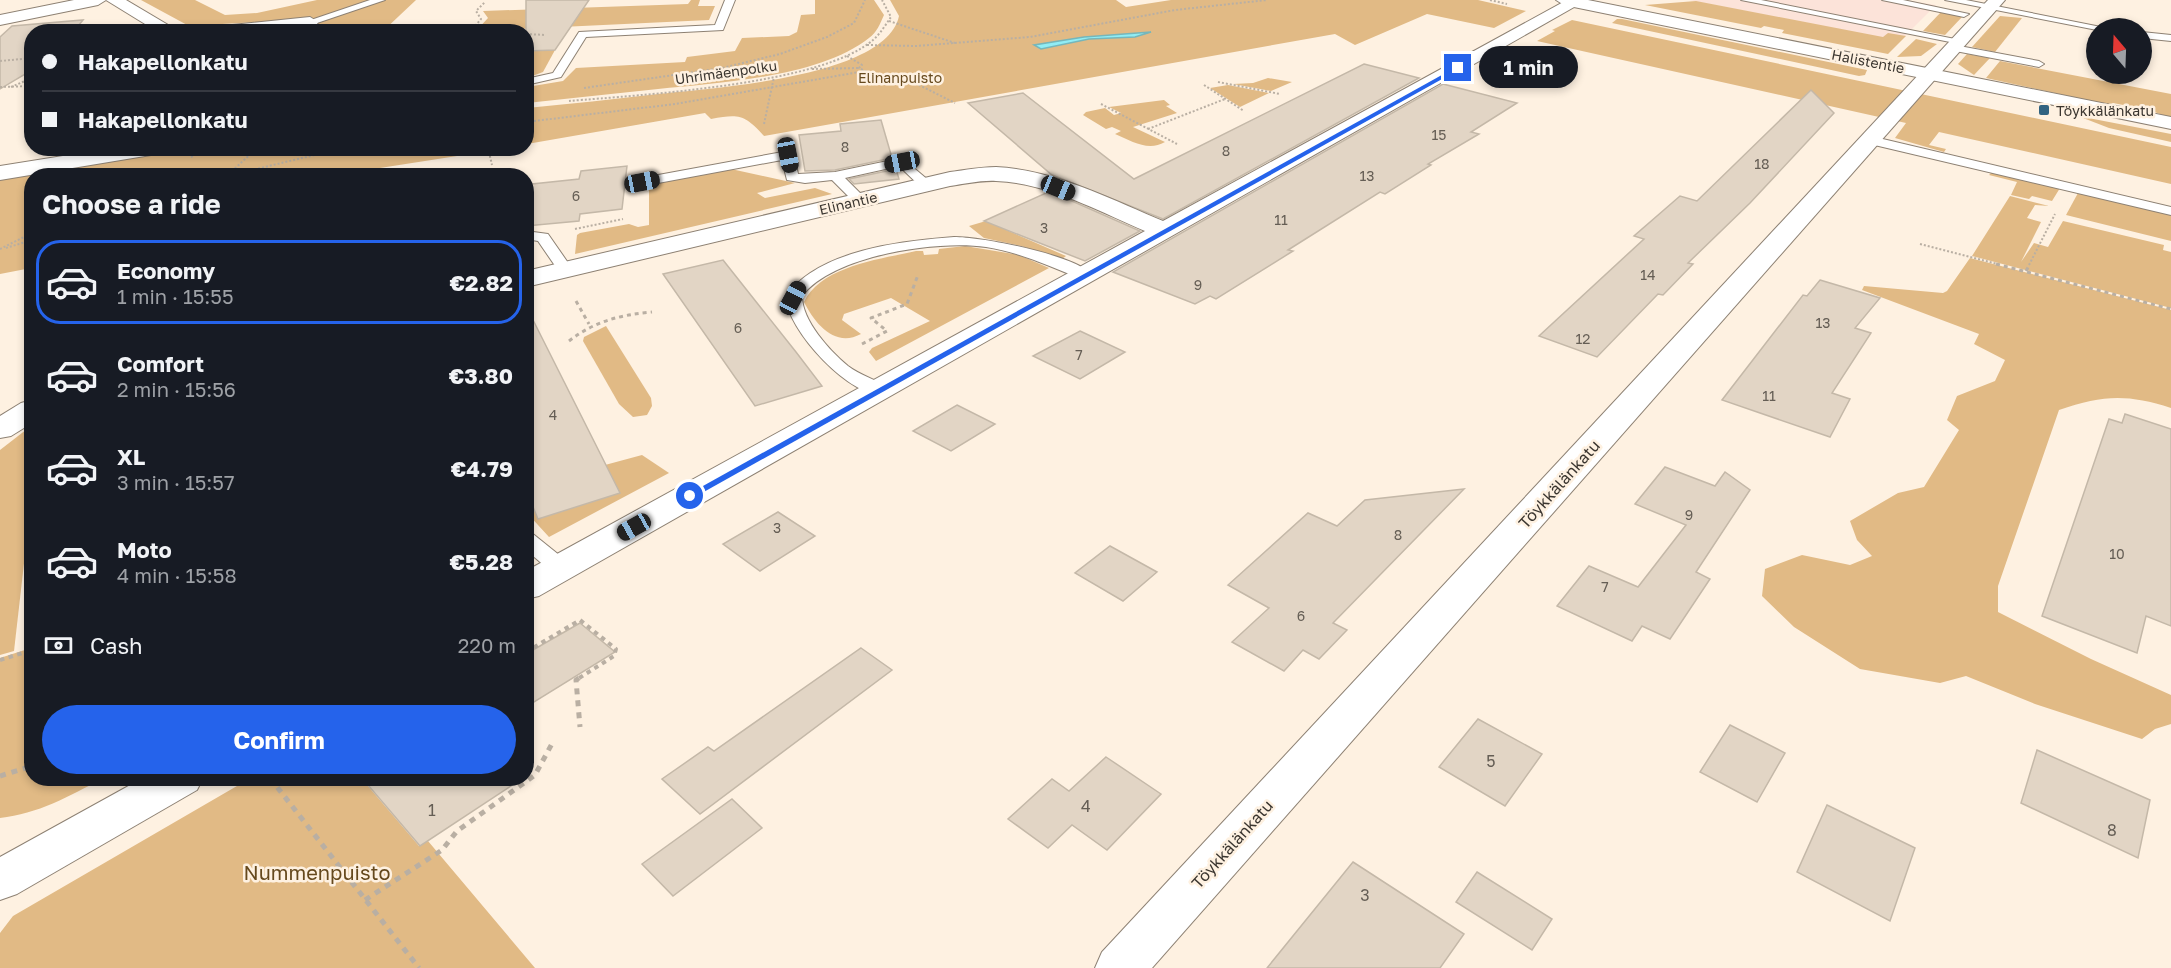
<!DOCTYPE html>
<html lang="en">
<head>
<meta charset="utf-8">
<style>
	body { margin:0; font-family:"Golos Text",sans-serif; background:#242831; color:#f1f3f6; height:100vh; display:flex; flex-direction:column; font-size:22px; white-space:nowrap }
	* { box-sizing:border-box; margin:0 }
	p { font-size:20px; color:#9ea1a6 }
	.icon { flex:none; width:33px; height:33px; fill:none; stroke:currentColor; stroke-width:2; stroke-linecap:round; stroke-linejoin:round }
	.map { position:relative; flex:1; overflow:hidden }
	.details { position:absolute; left:24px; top:168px; width:510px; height:618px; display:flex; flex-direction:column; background:#171b24; border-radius:24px; box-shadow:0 3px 9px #0003 }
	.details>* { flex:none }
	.top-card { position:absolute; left:24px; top:24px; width:510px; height:132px; border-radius:24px; box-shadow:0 3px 9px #0003; display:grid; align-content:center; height:132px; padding:0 18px; background:#171b24 }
	.needle { width:39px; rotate:341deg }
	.controls { position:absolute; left:2086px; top:18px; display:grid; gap:12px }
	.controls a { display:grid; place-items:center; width:66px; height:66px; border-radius:50%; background:#171b24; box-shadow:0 3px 9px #0003; font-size:30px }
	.end { position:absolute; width:27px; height:27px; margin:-14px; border:8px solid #2563eb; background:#fff; box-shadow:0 0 0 3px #fff }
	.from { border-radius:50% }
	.bubble { position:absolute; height:42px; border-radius:21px; background:#171b24; box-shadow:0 3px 9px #0003; font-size:20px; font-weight:700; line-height:42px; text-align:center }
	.car { position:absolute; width:18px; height:36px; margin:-18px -9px; border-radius:8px; box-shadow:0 0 4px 2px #0007; background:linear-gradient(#222 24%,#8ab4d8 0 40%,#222 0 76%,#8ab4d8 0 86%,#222 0) }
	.top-card b { display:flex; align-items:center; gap:21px; height:57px; font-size:22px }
	.top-card b+b { border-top:2px solid #363941 }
	.top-card i { width:15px; height:15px; background:#f1f3f6 }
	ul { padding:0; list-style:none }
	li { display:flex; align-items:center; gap:18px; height:84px; margin:0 12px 9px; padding:0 6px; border:3px solid transparent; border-radius:24px }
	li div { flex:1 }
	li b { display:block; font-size:22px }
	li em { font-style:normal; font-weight:700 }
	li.on { border-color:#2563eb }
	li>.icon { width:54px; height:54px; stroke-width:1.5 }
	h2 { padding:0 18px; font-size:27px; line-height:72px }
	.pay { display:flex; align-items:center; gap:15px; height:66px; padding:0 18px; font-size:22px }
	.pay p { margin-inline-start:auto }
	.action { display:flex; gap:12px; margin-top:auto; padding:12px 18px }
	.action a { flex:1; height:69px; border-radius:36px; background:#2563eb; color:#fff; font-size:24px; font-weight:700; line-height:69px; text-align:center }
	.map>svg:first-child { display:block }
	.commercial { fill:#fce3d9 }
	.green { fill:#e1ba85 }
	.water { fill:#90edf5; stroke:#76b6ba; stroke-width:1.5 }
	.building { fill:#e2d5c5; stroke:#c4b8a8; stroke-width:1.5 }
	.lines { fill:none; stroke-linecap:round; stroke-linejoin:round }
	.service-casing { stroke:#8d8173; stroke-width:2 }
	.minor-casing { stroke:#8d8173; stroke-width:2 }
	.tertiary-casing { stroke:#8d8173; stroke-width:2 }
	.path-far3 { stroke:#b9afa3; stroke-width:2; stroke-dasharray:2 2; stroke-linecap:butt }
	.path-far2 { stroke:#b9afa3; stroke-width:3; stroke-dasharray:4 4; stroke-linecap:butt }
	.path-far1 { stroke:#b9afa3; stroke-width:4; stroke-dasharray:4.5 4.5; stroke-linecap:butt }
	.path { stroke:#b9afa3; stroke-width:5; stroke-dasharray:6 6; stroke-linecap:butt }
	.service { fill:#fff; fill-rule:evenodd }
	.minor { fill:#fff; fill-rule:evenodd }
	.tertiary { fill:#fff; fill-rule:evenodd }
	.route { fill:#2563eb }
	.poi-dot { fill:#316381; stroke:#fef1e1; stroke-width:2 }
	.labels { text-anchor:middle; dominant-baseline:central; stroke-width:5; stroke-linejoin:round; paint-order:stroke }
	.far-street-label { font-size:14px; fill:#3b3630; stroke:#fef1e1 }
	.far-park-label { font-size:14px; fill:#66491d; stroke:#fef1e1 }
	.far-poi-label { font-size:14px; fill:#3b3630; stroke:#fef1e1; text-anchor:start }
	.number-label { font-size:14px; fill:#655e55 }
	.street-label { font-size:16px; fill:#3b3630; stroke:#fef1e1 }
	.near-number-label { font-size:16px; fill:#655e55 }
	.near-park-label { font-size:20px; fill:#66491d; stroke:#fef1e1 }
</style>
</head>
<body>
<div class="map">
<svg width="2171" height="968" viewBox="0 0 2171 968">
	<rect width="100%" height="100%" fill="#fef1e1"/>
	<polygon class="commercial" points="1689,0 1905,0 1936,5 1900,41"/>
	<g class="green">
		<polygon points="141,0 195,0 225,15 257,13 317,0 416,0 382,32 315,31 312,26 270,31 308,19 189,26"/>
		<polygon points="691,0 700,0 698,6 715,6 709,20 476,31 488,18 483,11 688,4"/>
		<path d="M815 0H874L884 15C880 24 877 32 869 38 820 77 719 83 658 89 614 94 570 98 527 103V87L563 81 576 68 685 62 687 57 735 51 742 38 789 36 797 32 801 15 815 14Z"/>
		<path d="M890 0H1116L1126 7 1171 0H1478L1526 11 1494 28 1427 14 1355 45 1335 34 764 136C744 114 739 114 711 119L705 113 527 144V108C570 104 614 99 658 94 710 88 886 78 899 16Z"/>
		<polygon points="1696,1 1883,37 1888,33 1906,36 1888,54 1782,33 1784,30 1764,26 1761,28 1645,5"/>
		<polygon points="1941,12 1962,17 1945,35 1923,31"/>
		<polygon points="2000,16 2022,18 1995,52 1972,47"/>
		<polygon points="1617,19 1622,19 1867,70 1865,75 1859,76 1612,23"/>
		<polygon points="1572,20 2171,147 2171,184 1939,132 1929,145 1946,149 1944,152 1895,138 1906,123 1537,41 1555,31 1552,30"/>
		<polygon points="1916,39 1937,44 1921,56 1897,57"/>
		<polygon points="555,50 543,72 527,78 526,51"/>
		<polygon points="1967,54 1990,58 1974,75 1958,64"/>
		<polygon points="2000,61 2171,94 2171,118 2149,110 2113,103 2109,105 1986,78"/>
		<polygon points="1268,78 1292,82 1271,91 1233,84 1253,83"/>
		<polygon points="1228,85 1269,93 1240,107 1210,88"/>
		<path d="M1164 100 1170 105 1166 106 1177 113 1133 127 1165 142C1148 152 1132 141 1115 134L1121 131 1112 127 1106 129 1083 115 1086 112 1105 108 1114 115 1121 113 1109 107Z"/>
		<polygon points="2078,116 2171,134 2171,142 2109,128"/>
		<polygon points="186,149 502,149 335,175 32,176 31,268 0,274 0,178"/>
		<polygon points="731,169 795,183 757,193 765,198 815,188 832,194 575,254 577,235 580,233 629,224 638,227 649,225 649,185"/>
		<polygon points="1992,172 2060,188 2052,201 2032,196 2029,199 2011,195 2017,182 1989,175"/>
		<polygon points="2078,193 2171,215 2171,241 2066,215"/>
		<polygon points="2010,196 2049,206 2035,205 2027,218 2041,222 2021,262 2034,243 2048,247 2063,221 2164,245 2163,250 2171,252 2171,308 1972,256"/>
		<polygon points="986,221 1066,256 1062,259 1021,246 984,238 969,226"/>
		<path d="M965 246 1019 255 1049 268 876 361 869 352 872 348 930 321 891 298 844 314 842 320 861 334C835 348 815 324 804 302 821 266 881 259 916 251H923L924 255 938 254 939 249Z"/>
		<path d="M1970 258 2171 310V408C2127 394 2103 395 2059 410L1998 586V612L2091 659 2171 695V724L2155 729 2142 739 2035 704 1966 676 1940 683 1860 669 1794 627 1762 596 1765 569 1802 555 1850 565 1872 556 1857 540 1850 521 1898 493 1924 487 1959 430 1947 420 1957 396 1995 381 2005 360 1974 344 1979 334 1862 290 1864 286 1943 293 1947 291Z"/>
		<polygon points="606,326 651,398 652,406 647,415 633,417 619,404 583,341 584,337"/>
		<polygon points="31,426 31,502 14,651 0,655 0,450"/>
		<polygon points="642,455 669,473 549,537 527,513 526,490 538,519 619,493 605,465"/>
		<path d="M31 648 32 778 102 779C69 796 38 814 0 818V658Z"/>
		<polygon points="249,779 362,779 419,846 428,841 535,968 0,968 0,933 13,916"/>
	</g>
	<polygon class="water" points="1151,32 1135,37 1089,39 1041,49 1034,45 1084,37"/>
	<g class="building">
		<polygon points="526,0 589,0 555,50 526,51"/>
		<polygon points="83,20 73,32 32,32 32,70 0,89 0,37 12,26"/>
		<polygon points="1364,64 1419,78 1163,219 1052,175 968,103 1023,93 1134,179"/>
		<polygon points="1443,84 1517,103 1471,132 1479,134 1428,164 1431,165 1385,194 1380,192 1288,250 1293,251 1216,299 1210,296 1195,304 1113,272"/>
		<polygon points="1811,90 1834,113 1750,203 1688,263 1693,264 1663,295 1658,294 1597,357 1539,336 1644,239 1634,236 1680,196 1697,201"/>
		<polygon points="881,120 892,158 835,170 805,171 799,135 841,131 840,124"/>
		<polygon points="627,166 622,209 580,214 579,221 526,226 526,207 532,184 579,179 581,171"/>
		<polygon points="896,169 899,179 854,184 849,179"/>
		<polygon points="1046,193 1072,201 1140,231 1085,261 984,221"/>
		<polygon points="723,260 796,352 822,386 755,406 663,274"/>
		<polygon points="1820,280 1880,298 1855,328 1871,333 1832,393 1850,399 1830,437 1722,400 1803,295 1807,296"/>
		<polygon points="526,306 620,493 538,519 526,490"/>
		<polygon points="1080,331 1125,352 1080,379 1033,356"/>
		<polygon points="957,405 995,424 951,451 913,431"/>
		<polygon points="2125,414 2171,429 2171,626 2146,616 2137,653 2042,616 2109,419 2122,423"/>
		<polygon points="1665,467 1715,486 1725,472 1750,490 1696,572 1710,579 1670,639 1642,626 1632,641 1557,606 1589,566 1638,587 1686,525 1635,504"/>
		<polygon points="1464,489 1333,623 1347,630 1319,659 1303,650 1284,671 1232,642 1269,608 1228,585 1308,513 1337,526 1365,500"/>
		<polygon points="778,512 815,536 760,571 723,544"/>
		<polygon points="1110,546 1157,572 1123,601 1075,573"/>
		<polygon points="580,623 615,652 526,707 526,654"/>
		<polygon points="861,648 892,670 700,814 662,779 708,747 714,751"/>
		<polygon points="1478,719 1542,754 1505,806 1439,767"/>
		<polygon points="1730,725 1785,753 1757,802 1700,772"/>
		<polygon points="2037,750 2150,800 2138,858 2021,803"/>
		<polygon points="1106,757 1161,794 1107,850 1072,825 1048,848 1008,819 1052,779 1069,791"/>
		<polygon points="362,778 523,778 420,846"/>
		<polygon points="732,799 762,828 673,896 642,864"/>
		<polygon points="1827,805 1915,848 1890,921 1797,872"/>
		<polygon points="1353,862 1464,934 1440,968 1267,968"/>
		<polygon points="1477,872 1552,919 1532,950 1456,902"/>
	</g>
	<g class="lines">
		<g class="service-casing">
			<g id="service">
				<polygon points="370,0 385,0 314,24 305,22"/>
				<polygon points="725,0 735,0 723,30 586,37 561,77 526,85 526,79 553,73 579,32 715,25"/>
				<polygon points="1741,0 1761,0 1965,41 1960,44"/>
				<polygon points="1882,0 1903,0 1969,14 1964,17"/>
				<polygon points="1945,0 1966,0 2106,28 2097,30"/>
				<polygon points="2142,32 2171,35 2171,41 2142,38"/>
				<polygon points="1954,45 2039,61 2044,64 2039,67 1950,50 1950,46"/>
				<polygon points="1870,136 2171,207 2171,215 1866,143 1864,140"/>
				<polygon points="788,151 794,155 798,174 835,172 902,158 934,185 932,188 922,188 899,166 845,178 867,200 860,204 855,203 832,180 805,183 787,180 782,160 642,186 635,182 642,178"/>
				<polygon points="526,231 548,234 573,270 570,273 560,273 538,241 526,239"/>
				<path d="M954 237C983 237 1076 255 1094 276L1086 281 1081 279C1050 266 1019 252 986 247 937 240 833 255 802 296 802 321 830 351 848 366 860 375 874 379 886 386L889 390 886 394C853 402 785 328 786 296 819 250 901 241 954 237Z"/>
				<polygon points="526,532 533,534 569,563 572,568 569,573 553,573 526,550"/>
			</g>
		</g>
		<g class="minor-casing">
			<g id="minor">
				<polygon points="74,0 126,0 180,32 158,32 106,0 98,5 0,25 0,15"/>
				<path d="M1567 0 1583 2 539 596 526 599V571L1145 231C1098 211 1048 183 996 181 981 180 965 184 950 186L526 287V271L950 172C965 170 981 167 996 167 1055 170 1110 199 1163 221Z"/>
				<polygon points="1988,0 2005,0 1152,968 1095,968 1102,952"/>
				<polygon points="310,17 318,22 316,26 268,32 205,32 213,27"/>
				<polygon points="113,148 167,148 165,153 157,154 0,180 0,166"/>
				<polygon points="32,400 32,423 11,436 0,438 0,416 21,403"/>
				<polygon points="143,778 203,778 197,790 17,894 0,900 0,857"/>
			</g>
		</g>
		<g class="tertiary-casing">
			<polygon id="tertiary" points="1556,0 1588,0 2171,117 2171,129 1564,5"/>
		</g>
		<g class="path-far3">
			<polyline points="1490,0 1507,4"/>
			<polyline points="889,21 955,43"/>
			<polyline points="470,32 481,19 476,11 485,2"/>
			<polyline points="526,34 546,35"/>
			<polyline points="867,45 916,46 1030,37 1175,10 1267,0"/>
			<polyline points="847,56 862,65 859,68 865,71 915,83 955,103"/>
			<polyline points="0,61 32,58"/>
			<polyline points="812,69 859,68"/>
			<polyline points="1218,82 1280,94"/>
			<polyline points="1204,85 1244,111"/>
			<polyline points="0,87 32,86"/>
			<polyline points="11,87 32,78"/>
			<polyline points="584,88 722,68 780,54 827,37 854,23 865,0"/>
			<path d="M569 101C639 95 824 85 874 39 881 33 886 24 891 17L882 0"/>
			<polyline points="1101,104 1177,144"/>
			<polyline points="526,122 675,104 865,71"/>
			<polyline points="764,124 774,77"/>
			<polyline points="1148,129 1225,99"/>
			<polyline points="488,148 492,165"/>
			<polyline points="191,157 210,148"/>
			<polyline points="229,174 257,148"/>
			<polyline points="227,176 344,148"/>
			<polyline points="575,229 623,219"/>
			<polyline points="1920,244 2001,265"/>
			<polyline points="6,248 32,240"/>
			<polyline points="0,249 32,233"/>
			<polyline points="2029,265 2055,214"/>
		</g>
		<g class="path-far2">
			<polyline points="1996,264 2171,309"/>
			<polyline points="2026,271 2030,264"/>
			<polyline points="576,301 589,324"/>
			<path d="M569 341C595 321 620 315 652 312"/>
			<polyline points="862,344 887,331 871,318 907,304 918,275"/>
		</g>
		<g class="path-far1">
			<polyline points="526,652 580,620 616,649 614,656 576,680"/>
			<polyline points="0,660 32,650"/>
		</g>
		<g class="path">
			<polyline points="579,678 576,680 580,727"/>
			<polyline points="0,776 32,766"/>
			<polyline points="270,778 419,968"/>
			<polyline points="365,900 442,850 457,831 535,775 554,740"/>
		</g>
		<use href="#service" class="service"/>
		<use href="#minor" class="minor"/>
		<use href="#tertiary" class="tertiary"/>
	</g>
	<polygon class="route" points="1458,66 1460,69 693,498 685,496"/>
	<rect class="poi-dot" x="2038" y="104" width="12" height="12" rx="3"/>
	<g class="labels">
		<g class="far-street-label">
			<text transform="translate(1868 61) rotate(11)">Halistentie</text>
			<text transform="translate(726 72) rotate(-8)">Uhrimäenpolku</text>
			<text transform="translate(848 203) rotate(-13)">Elinantie</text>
		</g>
		<g class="far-park-label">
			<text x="900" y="77">Elinanpuisto</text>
		</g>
		<g class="far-poi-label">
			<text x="2056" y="110">Töykkälänkatu</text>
		</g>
		<g class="number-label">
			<text x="1439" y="134">15</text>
			<text x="845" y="146">8</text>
			<text x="1226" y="150">8</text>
			<text x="1762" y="163">18</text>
			<text x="1367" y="175">13</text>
			<text x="576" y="195">6</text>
			<text x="1281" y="219">11</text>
			<text x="1044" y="227">3</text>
			<text x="1648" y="274">14</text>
			<text x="1198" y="284">9</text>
			<text x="1823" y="322">13</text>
			<text x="738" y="327">6</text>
			<text x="1583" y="338">12</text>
			<text x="1079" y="354">7</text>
			<text x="1769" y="395">11</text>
			<text x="553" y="414">4</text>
			<text x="1689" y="514">9</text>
			<text x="777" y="527">3</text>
			<text x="1398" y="534">8</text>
			<text x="2117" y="553">10</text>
			<text x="1605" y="586">7</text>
			<text x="1301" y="615">6</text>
		</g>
		<g class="street-label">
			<text transform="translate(1559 484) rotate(-48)">Töykkälänkatu</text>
			<text transform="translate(1232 844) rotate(-48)">Töykkälänkatu</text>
		</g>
		<g class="near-number-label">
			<text x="1491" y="761">5</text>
			<text x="1086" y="806">4</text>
			<text x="432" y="810">1</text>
			<text x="2112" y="830">8</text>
			<text x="1365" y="895">3</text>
		</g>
		<g class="near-park-label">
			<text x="317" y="872">Nummenpuisto</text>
		</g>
	</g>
</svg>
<div class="controls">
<a><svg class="needle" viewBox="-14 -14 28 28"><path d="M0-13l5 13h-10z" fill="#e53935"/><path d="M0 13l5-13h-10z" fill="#9ea1a6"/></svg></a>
</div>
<i class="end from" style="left:690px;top:496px"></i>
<i class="end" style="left:1458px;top:68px"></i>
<div class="bubble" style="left:1479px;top:46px;width:99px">1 min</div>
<i class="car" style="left:788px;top:155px;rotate:169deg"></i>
<i class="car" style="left:902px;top:162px;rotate:259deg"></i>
<i class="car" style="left:642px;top:182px;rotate:79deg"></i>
<i class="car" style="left:1058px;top:188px;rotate:112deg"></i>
<i class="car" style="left:793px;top:298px;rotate:28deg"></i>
<i class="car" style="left:634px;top:527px;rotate:241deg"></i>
<div class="top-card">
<b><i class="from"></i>Hakapellonkatu</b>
<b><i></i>Hakapellonkatu</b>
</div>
<section class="details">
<h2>Choose a ride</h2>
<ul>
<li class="on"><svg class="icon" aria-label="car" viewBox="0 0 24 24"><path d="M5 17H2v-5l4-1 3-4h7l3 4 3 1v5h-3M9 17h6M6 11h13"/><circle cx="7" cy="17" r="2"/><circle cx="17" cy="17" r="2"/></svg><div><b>Economy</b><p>1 min · 15:55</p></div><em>€2.82</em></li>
<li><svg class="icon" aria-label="car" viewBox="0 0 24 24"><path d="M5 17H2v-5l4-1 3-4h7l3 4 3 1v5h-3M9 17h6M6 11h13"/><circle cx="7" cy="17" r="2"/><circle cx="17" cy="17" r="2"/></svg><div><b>Comfort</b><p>2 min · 15:56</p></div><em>€3.80</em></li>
<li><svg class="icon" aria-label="car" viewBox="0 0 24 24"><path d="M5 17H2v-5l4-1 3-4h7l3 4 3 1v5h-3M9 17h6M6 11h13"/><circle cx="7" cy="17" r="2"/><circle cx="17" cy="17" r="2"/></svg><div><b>XL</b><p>3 min · 15:57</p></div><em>€4.79</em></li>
<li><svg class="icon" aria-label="car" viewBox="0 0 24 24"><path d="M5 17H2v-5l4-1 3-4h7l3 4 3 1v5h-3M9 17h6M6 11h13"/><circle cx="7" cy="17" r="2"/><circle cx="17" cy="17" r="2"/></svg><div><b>Moto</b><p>4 min · 15:58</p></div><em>€5.28</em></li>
</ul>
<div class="pay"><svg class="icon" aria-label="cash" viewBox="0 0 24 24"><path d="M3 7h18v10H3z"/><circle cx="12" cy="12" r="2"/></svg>Cash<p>220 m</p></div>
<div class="action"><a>Confirm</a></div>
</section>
</div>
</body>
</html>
